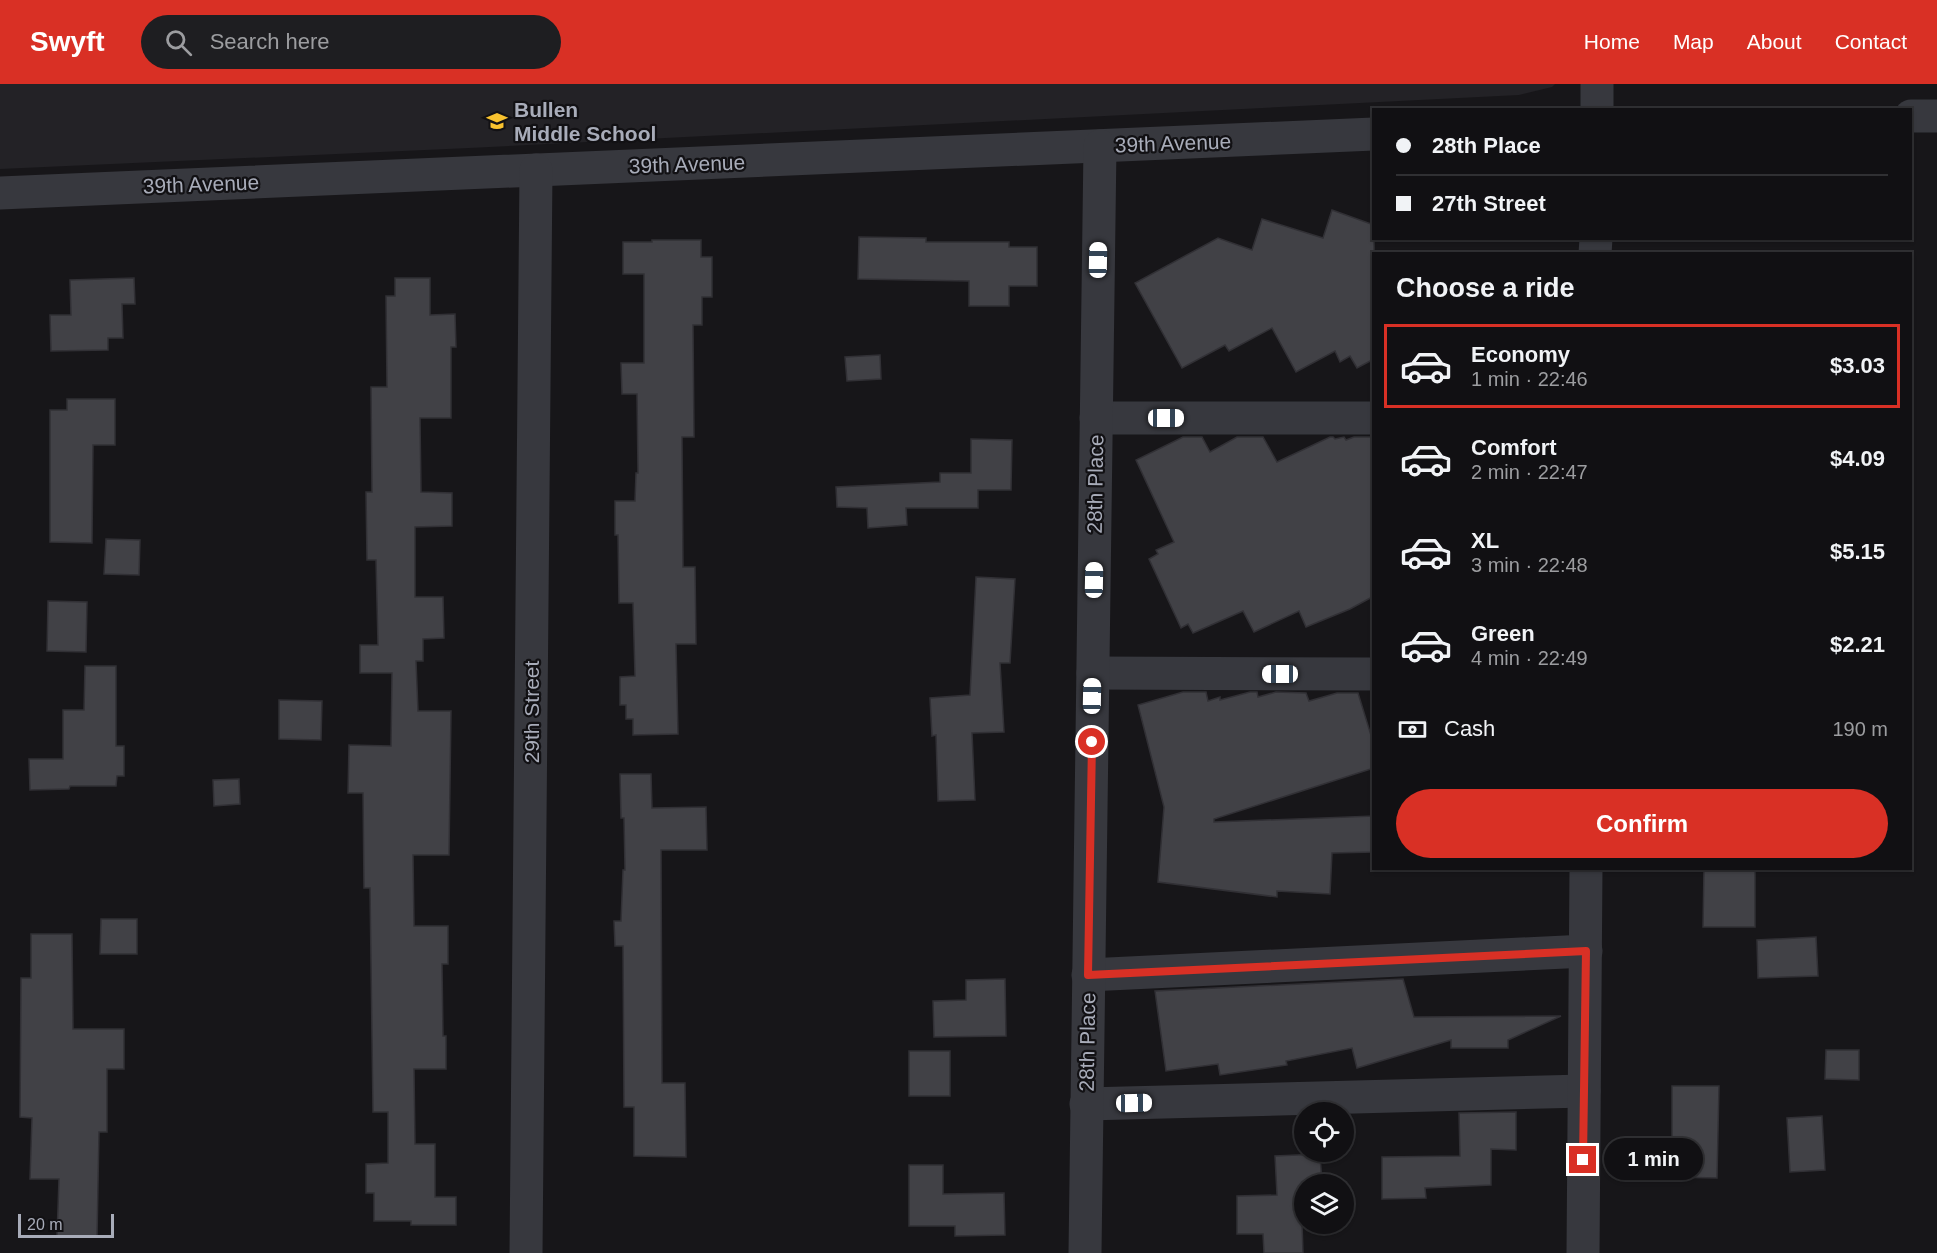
<!DOCTYPE html>
<html lang="en">
<head>
<meta charset="utf-8">
<style>
	body { margin:0; font-family:Helvetica,sans-serif; background:#1e1e21; color:#f1f3f6; height:100vh; display:flex; flex-direction:column; font-size:22px; white-space:nowrap }
	* { box-sizing:border-box; margin:0 }
	p { font-size:20px; color:#9c9da0 }
	.icon { flex:none; width:33px; height:33px; fill:none; stroke:currentColor; stroke-width:2; stroke-linecap:round; stroke-linejoin:round }
	.map { position:relative; flex:1; overflow:hidden }
	.panel { position:absolute; left:1372px; top:168px; width:540px; height:618px; display:flex; flex-direction:column; background:#111013; border-radius:0px; box-shadow:0 2px 4px #0004,0 0 0 2px #303033 }
	.panel>* { flex:none }
	.banner { position:absolute; left:1372px; top:24px; width:540px; height:132px; border-radius:0px; box-shadow:0 2px 4px #0004,0 0 0 2px #303033; display:grid; align-content:center; height:132px; padding:0 24px; background:#111013 }
	.controls { position:absolute; left:1294px; top:1018px; display:grid; gap:12px }
	.controls a { display:grid; place-items:center; width:60px; height:60px; border-radius:50%; background:#111013; box-shadow:0 2px 4px #0004,0 0 0 2px #303033; font-size:30px }
	.scale { position:absolute; left:18px; bottom:15px; width:96px; box-sizing:border-box; padding-left:6px; border:3px solid #a8acb9; border-top:0; font-size:16px; line-height:21px; white-space:nowrap; color:#a8acb9; -webkit-text-stroke:4px #121114; paint-order:stroke }
	.end { position:absolute; width:27px; height:27px; margin:-14px; border:8px solid #d93025; background:#fff; box-shadow:0 0 0 3px #fff }
	.from { border-radius:50% }
	.bubble { position:absolute; height:42px; border-radius:21px; background:#111013; box-shadow:0 2px 4px #0004,0 0 0 2px #303033; font-size:20px; font-weight:700; line-height:42px; text-align:center }
	.car { position:absolute; width:18px; height:36px; margin:-18px -9px; border-radius:8px; box-shadow:0 0 4px 2px #0007; background:linear-gradient(#fff 24%,#345 0 40%,#fff 0 76%,#345 0 86%,#fff 0) }
	.banner b { display:flex; align-items:center; gap:21px; height:57px; font-size:22px }
	.banner b+b { border-top:2px solid #303033 }
	.banner i { width:15px; height:15px; background:#f1f3f6 }
	ul { padding:0; list-style:none }
	li { display:flex; align-items:center; gap:18px; height:84px; margin:0 12px 9px; padding:0 12px; border:3px solid transparent; border-radius:0px }
	li div { flex:1 }
	li b { display:block; font-size:22px }
	li em { font-style:normal; font-weight:700 }
	li.on { border-color:#d93025 }
	li>.icon { width:54px; height:54px; stroke-width:1.5 }
	h2 { padding:0 24px; font-size:27px; line-height:72px }
	.pay { display:flex; align-items:center; gap:15px; height:66px; padding:0 24px; font-size:22px }
	.pay p { margin-inline-start:auto }
	.action { display:flex; gap:12px; margin-top:auto; padding:12px 24px }
	.action a { flex:1; height:69px; border-radius:36px; background:#d93025; color:#fff; font-size:24px; font-weight:700; line-height:69px; text-align:center }
	header { display:flex; align-items:center; gap:36px; box-sizing:border-box; height:84px; padding:0 30px; background:#d93025; color:#fff }
	header strong { font-size:28px }
	nav { display:flex; gap:33px; margin-inline-start:auto; font-size:21px }
	.search { width:420px; height:54px; background:#1e1e21; display:flex; align-items:center; gap:15px; box-sizing:border-box; padding:0 21px; border-radius:33px; color:#9c9da0; font-size:22px }
	.map>svg:first-child { display:block }
	.built { fill:#232226 }
	.building { fill:#414146; stroke:#313035; stroke-width:1.5 }
	.lines { fill:none; stroke-linecap:round; stroke-linejoin:round }
	.minor { stroke:#37383e; stroke-width:33 }
	.route { stroke:#d93025; stroke-width:8 }
	.labels { text-anchor:middle; dominant-baseline:central; stroke-width:4.5; stroke-linejoin:round; paint-order:stroke }
	.poi-label { font-size:21px; font-weight:bold; fill:#a8acb9; stroke:#121114; text-anchor:start }
	.street-label { font-size:21px; fill:#a8acb9; stroke:#121114 }
</style>
</head>
<body>
<header>
<strong>Swyft</strong>
<div class="search"><svg class="icon" aria-label="search" viewBox="0 0 24 24"><circle cx="10" cy="10" r="6"/><path d="M15 15l6 6"/></svg>Search here</div>
<nav><a>Home</a><a>Map</a><a>About</a><a>Contact</a></nav>
</header>
<div class="map">
<svg width="1937" height="1169" viewBox="0 0 1937 1169">
	<rect width="100%" height="100%" fill="#171619"/>
	<polygon class="built" points="0,0 1555,0 1552,3 1519,11 469,64 0,85"/>
	<g class="building">
		<polygon points="1332,126 1374,141 1374,275 1357,284 1350,272 1340,278 1335,267 1296,288 1272,244 1229,267 1225,261 1182,284 1135,199 1218,154 1252,166 1262,135 1323,154"/>
		<polygon points="859,153 926,154 926,158 1009,158 1009,163 1037,163 1037,202 1009,202 1009,222 969,222 969,197 858,195"/>
		<polygon points="652,156 701,156 701,173 712,173 712,213 702,213 702,241 693,241 694,353 682,353 683,483 695,483 696,560 676,560 678,650 633,651 633,635 626,635 626,621 620,621 620,593 635,592 633,519 619,519 618,451 615,451 615,417 635,417 636,389 638,389 637,310 622,310 621,279 644,279 644,190 623,190 623,158 652,158"/>
		<polygon points="134,194 135,220 122,220 123,254 108,254 108,266 51,267 50,231 71,231 70,196"/>
		<polygon points="395,194 430,194 430,231 455,230 456,263 451,263 451,334 420,334 421,408 452,409 452,442 415,443 415,513 443,513 444,554 423,555 423,577 416,577 418,627 451,627 449,771 413,771 414,842 448,842 448,880 442,880 443,952 446,952 446,985 414,985 415,1060 435,1060 435,1113 456,1113 456,1141 411,1141 411,1137 374,1137 374,1109 366,1109 366,1080 388,1079 388,1028 373,1028 370,804 364,804 363,709 348,709 349,661 391,662 392,589 360,589 360,561 378,561 376,476 367,476 366,408 372,408 371,303 387,303 386,212 395,212"/>
		<polygon points="880,271 881,295 847,297 845,273"/>
		<polygon points="67,315 115,315 115,361 93,361 92,459 50,458 50,326 67,326"/>
		<polygon points="1183,353 1202,353 1210,368 1237,353 1263,353 1277,378 1330,353 1333,353 1335,355 1344,353 1346,356 1354,353 1374,353 1374,512 1350,525 1306,543 1299,527 1254,548 1243,527 1193,549 1188,540 1181,544 1149,475 1158,470 1156,466 1174,458 1136,376"/>
		<polygon points="971,355 1012,356 1011,406 978,406 978,424 906,424 907,441 868,444 867,424 837,423 836,403 940,398 940,389 971,389"/>
		<polygon points="106,455 140,456 139,491 104,490"/>
		<polygon points="976,493 1015,495 1010,579 1000,579 1004,648 972,649 975,716 938,717 936,651 932,652 930,614 970,611"/>
		<polygon points="48,517 87,518 86,568 47,567"/>
		<polygon points="85,582 116,582 116,662 124,662 124,692 117,692 116,702 70,702 69,705 30,706 29,675 63,675 63,626 84,626"/>
		<polygon points="1183,608 1206,608 1208,617 1220,613 1220,616 1250,608 1257,608 1258,613 1276,608 1306,609 1309,617 1337,609 1358,609 1374,661 1374,684 1214,735 1214,738 1374,732 1374,768 1332,769 1330,810 1277,807 1277,813 1158,798 1164,723 1138,621"/>
		<polygon points="279,616 322,617 321,656 279,655"/>
		<polygon points="620,690 651,690 652,724 706,723 707,766 661,766 662,999 685,999 686,1073 634,1072 634,1023 624,1023 623,862 615,862 614,837 621,837 623,786 625,786 624,734 621,734"/>
		<polygon points="239,695 240,720 214,722 213,696"/>
		<polygon points="1704,784 1755,784 1755,843 1703,843"/>
		<polygon points="101,835 137,835 137,870 100,870"/>
		<polygon points="31,850 72,850 73,945 124,945 124,985 107,985 107,1048 99,1048 97,1153 57,1152 59,1095 30,1095 32,1034 20,1033 21,894 31,894"/>
		<polygon points="1816,853 1818,892 1758,894 1757,856"/>
		<polygon points="1005,895 1006,952 934,953 933,917 966,916 966,896"/>
		<polygon points="1403,895 1414,933 1561,932 1508,956 1508,964 1451,964 1451,956 1357,984 1352,964 1286,977 1287,981 1220,991 1218,980 1166,987 1155,907"/>
		<polygon points="1826,966 1859,966 1859,996 1825,995"/>
		<rect x="909" y="967" width="41" height="45"/>
		<polygon points="1672,1002 1719,1002 1717,1094 1672,1093"/>
		<polygon points="1516,1028 1516,1066 1491,1065 1491,1101 1425,1104 1426,1114 1382,1115 1382,1073 1460,1072 1459,1029"/>
		<polygon points="1822,1032 1825,1086 1790,1088 1787,1034"/>
		<polygon points="1320,1070 1322,1101 1305,1101 1305,1107 1301,1108 1303,1169 1264,1169 1263,1150 1237,1150 1237,1112 1277,1111 1275,1072"/>
		<polygon points="909,1081 943,1081 943,1110 1004,1109 1005,1151 955,1152 955,1142 909,1142"/>
	</g>
	<g class="lines">
		<g class="minor">
			<polyline points="1597,0 1597,26"/>
			<polyline points="1911,32 1937,32"/>
			<polyline points="0,109 1374,50"/>
			<polyline points="1595,170 1596,154"/>
			<polyline points="1096,334 1374,334"/>
			<polyline points="1093,589 1374,590"/>
			<polyline points="1088,891 1586,867"/>
			<polyline points="1086,1020 1584,1007"/>
			<polyline points="526,1169 536,86"/>
			<polyline points="1085,1169 1100,62"/>
			<polyline points="1583,1169 1586,784"/>
		</g>
	</g>
	<g class="lines">
		<polyline class="route" points="1092,658 1088,891 1586,867 1583,1076"/>
	</g>
	<defs>
		<g id="school-bare" transform="scale(1.62)"><path d="M0-5L7-2L0 1L-7-2ZM-4 1L0 2.5L4 1V4Q0 6-4 4Z" fill="#f8c22f" stroke="#121114" stroke-width="2.5" paint-order="stroke"/></g>
	</defs>
	<g fill-rule="evenodd">
		<use href="#school-bare" x="497" y="37"/>
	</g>
	<g class="labels">
		<g class="poi-label">
			<text x="514" y="25">Bullen<tspan x="514" dy="24">Middle School</tspan></text>
		</g>
		<g class="street-label">
			<text transform="translate(1173 59) rotate(-2)">39th Avenue</text>
			<text transform="translate(687 80) rotate(-2)">39th Avenue</text>
			<text transform="translate(201 100) rotate(-2)">39th Avenue</text>
			<text transform="translate(1095 400) rotate(-89)">28th Place</text>
			<text transform="translate(531 628) rotate(-90)">29th Street</text>
			<text transform="translate(1087 958) rotate(-89)">28th Place</text>
		</g>
	</g>
</svg>
<div class="controls">
<a><svg class="icon" aria-label="locate" viewBox="0 0 24 24"><circle cx="12" cy="12" r="6"/><path d="M12 2v4M12 18v4M2 12h4M18 12h4"/></svg></a>
<a><svg class="icon" aria-label="layers" viewBox="0 0 24 24"><path d="M12 4l9 5-9 5-9-5zM3 14l9 5 9-5"/></svg></a>
</div>
<div class="scale">20 m</div>
<i class="end from" style="left:1092px;top:658px"></i>
<i class="end" style="left:1583px;top:1076px"></i>
<div class="bubble" style="left:1604px;top:1054px;width:99px">1 min</div>
<i class="car" style="left:1098px;top:176px;rotate:1deg"></i>
<i class="car" style="left:1166px;top:334px;rotate:90deg"></i>
<i class="car" style="left:1094px;top:496px;rotate:1deg"></i>
<i class="car" style="left:1280px;top:590px;rotate:270deg"></i>
<i class="car" style="left:1092px;top:612px;rotate:1deg"></i>
<i class="car" style="left:1134px;top:1019px;rotate:89deg"></i>
<div class="banner">
<b><i class="from"></i>28th Place</b>
<b><i></i>27th Street</b>
</div>
<section class="panel">
<h2>Choose a ride</h2>
<ul>
<li class="on"><svg class="icon" aria-label="car" viewBox="0 0 24 24"><path d="M5 17H2v-5l4-1 3-4h7l3 4 3 1v5h-3M9 17h6M6 11h13"/><circle cx="7" cy="17" r="2"/><circle cx="17" cy="17" r="2"/></svg><div><b>Economy</b><p>1 min · 22:46</p></div><em>$3.03</em></li>
<li><svg class="icon" aria-label="car" viewBox="0 0 24 24"><path d="M5 17H2v-5l4-1 3-4h7l3 4 3 1v5h-3M9 17h6M6 11h13"/><circle cx="7" cy="17" r="2"/><circle cx="17" cy="17" r="2"/></svg><div><b>Comfort</b><p>2 min · 22:47</p></div><em>$4.09</em></li>
<li><svg class="icon" aria-label="car" viewBox="0 0 24 24"><path d="M5 17H2v-5l4-1 3-4h7l3 4 3 1v5h-3M9 17h6M6 11h13"/><circle cx="7" cy="17" r="2"/><circle cx="17" cy="17" r="2"/></svg><div><b>XL</b><p>3 min · 22:48</p></div><em>$5.15</em></li>
<li><svg class="icon" aria-label="car" viewBox="0 0 24 24"><path d="M5 17H2v-5l4-1 3-4h7l3 4 3 1v5h-3M9 17h6M6 11h13"/><circle cx="7" cy="17" r="2"/><circle cx="17" cy="17" r="2"/></svg><div><b>Green</b><p>4 min · 22:49</p></div><em>$2.21</em></li>
</ul>
<div class="pay"><svg class="icon" aria-label="cash" viewBox="0 0 24 24"><path d="M3 7h18v10H3z"/><circle cx="12" cy="12" r="2"/></svg>Cash<p>190 m</p></div>
<div class="action"><a>Confirm</a></div>
</section>
</div>
</body>
</html>
